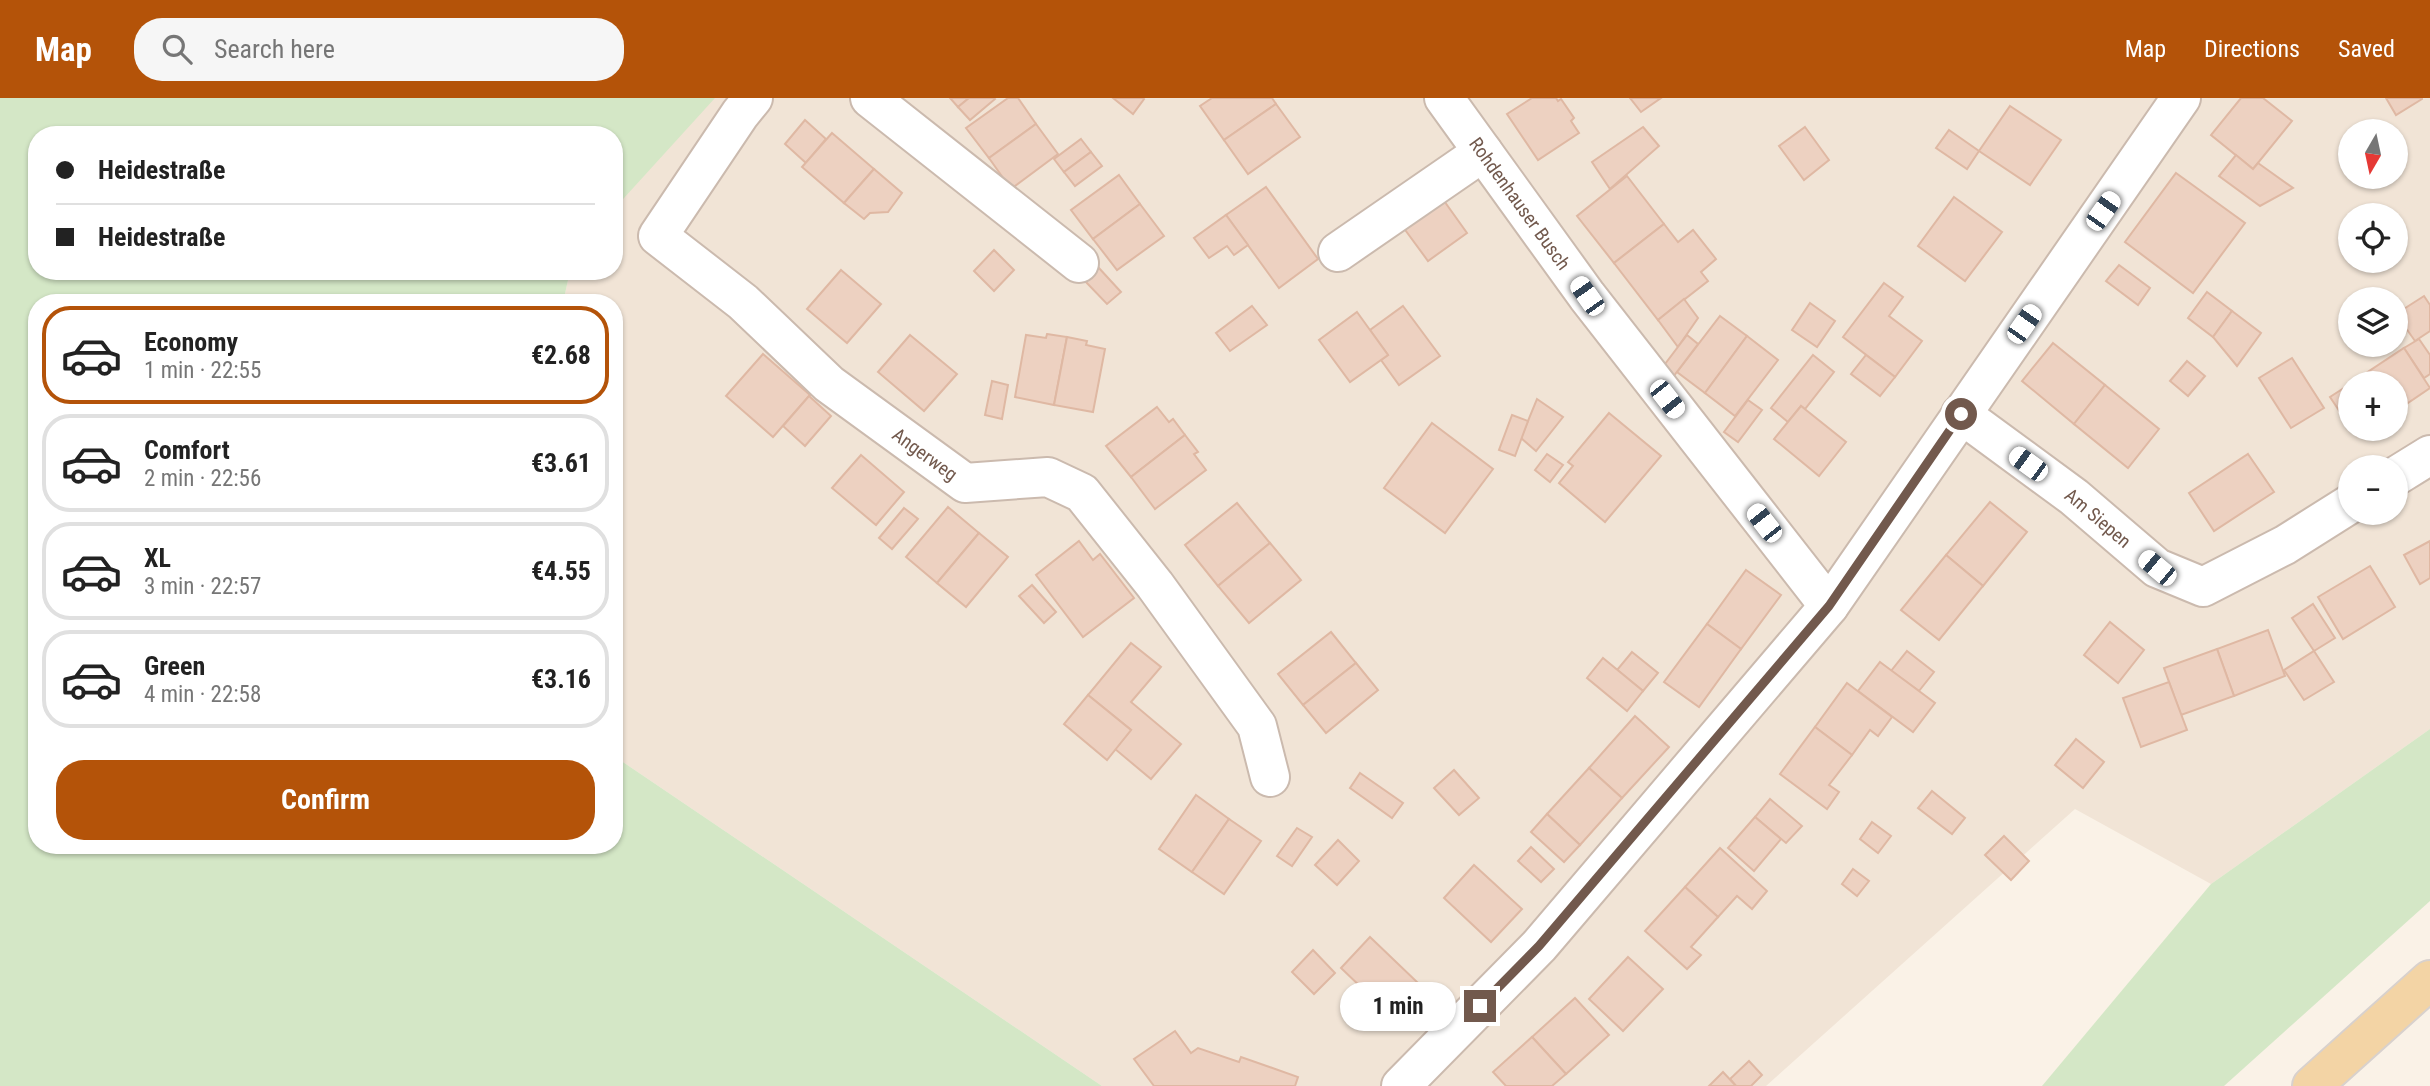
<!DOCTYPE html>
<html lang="en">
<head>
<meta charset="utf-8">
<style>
	body { margin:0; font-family:"Roboto Condensed",sans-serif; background:#f6f6f6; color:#222; height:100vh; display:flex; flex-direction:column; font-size:26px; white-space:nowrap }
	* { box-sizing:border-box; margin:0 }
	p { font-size:23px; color:#767676 }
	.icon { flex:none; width:38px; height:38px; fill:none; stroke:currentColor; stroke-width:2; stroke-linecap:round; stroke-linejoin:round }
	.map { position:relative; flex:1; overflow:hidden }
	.details { position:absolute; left:28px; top:196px; width:595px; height:560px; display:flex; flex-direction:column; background:#fff; border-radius:28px; box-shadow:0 2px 5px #0004 }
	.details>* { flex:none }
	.hud { position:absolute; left:28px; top:28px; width:595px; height:154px; border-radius:28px; box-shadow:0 2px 5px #0004; display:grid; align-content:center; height:154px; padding:0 28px; background:#fff }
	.needle { width:46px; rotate:189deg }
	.fabs { position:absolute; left:2338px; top:21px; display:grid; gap:14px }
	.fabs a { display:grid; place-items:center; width:70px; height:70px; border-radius:50%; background:#fff; box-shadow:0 2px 5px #0004; font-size:35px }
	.end { position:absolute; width:32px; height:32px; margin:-16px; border:9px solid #72594d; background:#fff; box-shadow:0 0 0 4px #fff }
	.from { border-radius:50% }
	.bubble { position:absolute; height:49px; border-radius:24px; background:#fff; box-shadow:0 2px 5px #0004; font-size:23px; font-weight:700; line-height:49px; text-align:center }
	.car { position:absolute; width:21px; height:42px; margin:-21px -10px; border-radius:9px; box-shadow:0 0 5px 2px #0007; background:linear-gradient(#fff 24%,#345 0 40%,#fff 0 76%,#345 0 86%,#fff 0) }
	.hud b { display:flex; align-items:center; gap:24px; height:66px; font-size:26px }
	.hud b+b { border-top:2px solid #e0e0e0 }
	.hud i { width:18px; height:18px; background:#222 }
	ul { padding:12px 0 0; list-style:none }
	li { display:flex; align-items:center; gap:21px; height:98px; margin:0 14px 10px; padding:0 14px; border:4px solid #e0e0e0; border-radius:28px }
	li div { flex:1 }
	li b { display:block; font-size:26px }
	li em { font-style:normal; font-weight:700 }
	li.on { border-color:#b45309 }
	li>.icon { width:63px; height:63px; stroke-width:1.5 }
	.button { display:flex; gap:14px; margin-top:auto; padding:14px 28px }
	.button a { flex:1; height:80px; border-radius:28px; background:#b45309; color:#fff; font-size:28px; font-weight:700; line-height:80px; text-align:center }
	header { display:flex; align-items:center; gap:42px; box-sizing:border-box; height:98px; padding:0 35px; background:#b45309; color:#fff }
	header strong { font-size:33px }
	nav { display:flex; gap:38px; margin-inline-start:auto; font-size:24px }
	.search { width:490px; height:63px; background:#f6f6f6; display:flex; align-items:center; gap:18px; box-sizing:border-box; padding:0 24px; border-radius:28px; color:#767676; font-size:26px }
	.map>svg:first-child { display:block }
	.residential { fill:#f1e4d6; fill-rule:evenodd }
	.green { fill:#d4e7c6 }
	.building { fill:#edd1c1; stroke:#dfb8a3; stroke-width:2 }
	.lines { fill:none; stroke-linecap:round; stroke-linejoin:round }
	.minor-casing { stroke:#cbbaae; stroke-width:42 }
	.major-casing { stroke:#d8d1cd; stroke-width:42 }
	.minor { stroke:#fff; stroke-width:38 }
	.major { stroke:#f3d4a5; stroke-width:38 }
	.route { stroke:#72594d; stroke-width:9 }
	.labels { text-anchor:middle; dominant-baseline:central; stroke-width:6; stroke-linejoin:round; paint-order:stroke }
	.street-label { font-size:19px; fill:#72594d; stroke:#fdf6ed }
</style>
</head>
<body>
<header>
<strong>Map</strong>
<div class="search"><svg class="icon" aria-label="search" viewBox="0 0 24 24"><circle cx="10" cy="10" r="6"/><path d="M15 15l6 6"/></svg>Search here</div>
<nav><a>Map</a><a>Directions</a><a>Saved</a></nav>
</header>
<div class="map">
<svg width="2430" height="988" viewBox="0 0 2430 988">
	<rect width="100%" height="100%" fill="#faf2e7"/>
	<path class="residential" d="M712 0H2430V631L2211 786 2075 711 1766 988H1102L614 658V205H563L570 173H614V106ZM2350 33H2396V79H2350ZM2350 117H2396V163H2350ZM2350 201H2396V247H2350ZM2350 285H2396V331H2350ZM2350 369H2396V415H2350Z"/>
	<g class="green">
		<polygon points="0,0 715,0 614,111 614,37 37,37 37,173 570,173 563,205 37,205 37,747 614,747 614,658 1102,988 0,988"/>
		<polygon points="2430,631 2430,803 2224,988 2042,988 2211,786"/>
	</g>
	<g class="building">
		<polygon points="950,0 969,0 958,9"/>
		<polygon points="969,0 994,0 995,1 970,22 958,9"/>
		<polygon points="1008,0 1018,0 1036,26 989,60 966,30"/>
		<polygon points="1113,0 1143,0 1144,1 1133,16"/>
		<polygon points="1212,0 1272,0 1276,6 1224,42 1200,8"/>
		<polygon points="1532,0 1556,0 1558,3 1561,1 1574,20 1571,23 1579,35 1538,62 1507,16"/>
		<polygon points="1630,0 1661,0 1641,14"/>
		<polygon points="2241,0 2263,0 2292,23 2253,71 2211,37"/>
		<polygon points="2386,0 2422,0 2422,1 2396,17"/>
		<polygon points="1276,6 1300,39 1248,76 1224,42"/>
		<polygon points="2010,8 2061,42 2030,87 1979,53"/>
		<polygon points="805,22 826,41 806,65 785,46"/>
		<polygon points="1036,26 1058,56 1011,91 989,60"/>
		<polygon points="1643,29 1659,48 1610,91 1592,64"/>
		<polygon points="1805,29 1829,62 1804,82 1779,48"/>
		<polygon points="1949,32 1979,53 1967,71 1936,50"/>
		<polygon points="832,35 874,71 844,105 802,69"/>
		<polygon points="1081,41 1091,54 1064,74 1054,61"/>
		<polygon points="1091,54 1102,68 1075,88 1064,74"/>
		<polygon points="2236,57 2253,71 2258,65 2293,90 2260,108 2219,78"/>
		<polygon points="874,71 902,95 888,114 870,115 864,121 844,105"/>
		<polygon points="2176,75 2245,125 2193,195 2125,144"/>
		<polygon points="1119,77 1140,106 1093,141 1071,112"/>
		<polygon points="1627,78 1664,126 1614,165 1577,118"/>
		<polygon points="1266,89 1318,161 1279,190 1226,117"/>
		<polygon points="1954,99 2002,134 1965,183 1918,148"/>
		<polygon points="1442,100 1467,135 1428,163 1403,129"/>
		<polygon points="1140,106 1164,138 1117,172 1093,141"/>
		<polygon points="1226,117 1248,147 1234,157 1227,148 1209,160 1194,140"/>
		<polygon points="1664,126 1678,144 1693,132 1716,161 1701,174 1708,183 1658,222 1614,165"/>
		<polygon points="994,152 1014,172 994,193 974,173"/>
		<polygon points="2119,167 2150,190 2138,207 2106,183"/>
		<polygon points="1098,169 1121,194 1107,206 1084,182"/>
		<polygon points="841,172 881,206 847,245 807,211"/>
		<polygon points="1884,185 1903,199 1889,218 1922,243 1895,279 1843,239"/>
		<polygon points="2207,194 2232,213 2213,239 2188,220"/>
		<polygon points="2424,198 2430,207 2430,233 2415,243 2396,216"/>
		<polygon points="1684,201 1698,220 1678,249 1658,222"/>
		<polygon points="1810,205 1835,223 1817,249 1792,232"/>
		<polygon points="1252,208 1267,227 1230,253 1216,235"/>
		<polygon points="1403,208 1440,258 1399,287 1381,262 1388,257 1370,232"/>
		<polygon points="2232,213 2261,235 2237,268 2213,239"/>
		<polygon points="1357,214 1388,257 1350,284 1319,242"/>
		<polygon points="1720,218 1747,238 1705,295 1677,274"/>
		<polygon points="1047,236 1067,239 1054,307 1015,299 1026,237 1046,240"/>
		<polygon points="910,237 957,276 924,313 878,274"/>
		<polygon points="1687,237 1698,246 1673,279 1662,270"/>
		<polygon points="1747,238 1778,262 1735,318 1705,295"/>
		<polygon points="1067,239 1087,243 1086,247 1105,251 1093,314 1054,307"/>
		<polygon points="2419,241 2430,257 2430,276 2424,280 2404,250"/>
		<polygon points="2053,245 2105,287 2074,326 2022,283"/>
		<polygon points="2404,250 2430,290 2396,313 2396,285 2351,285"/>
		<polygon points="763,256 810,297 773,339 726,298"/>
		<polygon points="1813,257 1834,274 1805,311 1801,308 1788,324 1771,310"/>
		<polygon points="1866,257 1895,279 1880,298 1851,276"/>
		<polygon points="2292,260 2324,310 2291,330 2259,280"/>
		<polygon points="2187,263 2205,278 2188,298 2170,283"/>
		<polygon points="992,283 1008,287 1002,321 985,317"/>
		<polygon points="2350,286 2350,329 2330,299"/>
		<polygon points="2105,287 2159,331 2128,370 2074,326"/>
		<polygon points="809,298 831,318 805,348 783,328"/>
		<polygon points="1537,301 1563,319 1536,353 1521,340"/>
		<polygon points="1748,302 1762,312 1738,344 1724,334"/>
		<polygon points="1801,308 1846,344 1819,378 1774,341"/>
		<polygon points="1157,309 1169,324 1173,321 1185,337 1131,379 1106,348"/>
		<polygon points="1609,315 1661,358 1605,424 1559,385 1573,368 1568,364"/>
		<polygon points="1512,317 1528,323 1515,358 1499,352"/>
		<polygon points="1432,325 1493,371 1445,435 1384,390"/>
		<polygon points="2352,331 2368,331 2357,338"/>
		<polygon points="1185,337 1198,354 1194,356 1206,372 1155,411 1131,379"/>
		<polygon points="1547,356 1563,367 1550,384 1535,372"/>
		<polygon points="2248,356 2274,394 2214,433 2189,395"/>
		<polygon points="861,357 904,394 876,427 832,390"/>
		<polygon points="1990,404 2027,434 1983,488 1946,457"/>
		<polygon points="1237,405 1270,445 1218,488 1185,447"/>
		<polygon points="948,409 979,435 937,485 906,459"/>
		<polygon points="904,410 918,421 892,451 879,440"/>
		<polygon points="979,435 1008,459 966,509 937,485"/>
		<polygon points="1079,443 1093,462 1100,456 1134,500 1083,539 1036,477"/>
		<polygon points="2430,443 2430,480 2420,486 2404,457"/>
		<polygon points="1270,445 1301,482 1249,525 1218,488"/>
		<polygon points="1946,457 1983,488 1939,542 1901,512"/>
		<polygon points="2370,468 2395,509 2343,541 2318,499"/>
		<polygon points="1746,472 1781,497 1741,551 1707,526"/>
		<polygon points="1032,487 1056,514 1044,525 1019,498"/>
		<polygon points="2313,506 2335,540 2314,553 2292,520"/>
		<polygon points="2110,524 2144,552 2118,585 2084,557"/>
		<polygon points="1707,526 1741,551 1699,609 1664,584"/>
		<polygon points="2268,532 2285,578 2234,598 2217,551"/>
		<polygon points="1331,534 1356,565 1303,607 1278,576"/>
		<polygon points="1131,545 1161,569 1131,604 1181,646 1151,681 1115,651 1131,632 1088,597"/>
		<polygon points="2217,551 2234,598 2181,617 2164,570"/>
		<polygon points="1907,553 1934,574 1919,593 1891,573"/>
		<polygon points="2314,553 2334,584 2304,602 2284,572"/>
		<polygon points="1632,554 1658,575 1643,593 1617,572"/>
		<polygon points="1603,560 1643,593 1627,613 1587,580"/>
		<polygon points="1880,564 1935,605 1913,634 1858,593"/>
		<polygon points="1356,565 1378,592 1326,635 1303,607"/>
		<polygon points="2169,584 2187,632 2141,649 2123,600"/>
		<polygon points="1847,585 1892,619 1878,638 1870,632 1852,657 1815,629"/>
		<polygon points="1088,597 1131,632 1107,662 1064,626"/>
		<polygon points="1635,618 1669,649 1622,700 1589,670"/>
		<polygon points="1815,629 1852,657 1829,687 1839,694 1827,711 1780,676"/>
		<polygon points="2076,641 2104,664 2083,690 2055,667"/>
		<polygon points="1589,670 1622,700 1580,747 1547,716"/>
		<polygon points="1454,672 1479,700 1459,717 1434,690"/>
		<polygon points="1360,675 1403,705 1392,720 1350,690"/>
		<polygon points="1932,693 1965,720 1952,736 1918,710"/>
		<polygon points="1196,697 1229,721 1192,774 1159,751"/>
		<polygon points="1770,701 1802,728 1786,745 1755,719"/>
		<polygon points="1547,716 1580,747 1564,764 1531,734"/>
		<polygon points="1755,719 1781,741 1754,773 1728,750"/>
		<polygon points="1229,721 1261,743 1224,796 1192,774"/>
		<polygon points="1872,724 1891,738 1878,755 1860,741"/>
		<polygon points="1297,730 1312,739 1292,768 1277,758"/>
		<polygon points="2004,738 2029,763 2011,782 1985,757"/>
		<polygon points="1338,742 1359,763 1337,787 1315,767"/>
		<polygon points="1531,749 1554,771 1541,784 1518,763"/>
		<polygon points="1720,750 1767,793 1752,811 1737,798 1718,819 1685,789"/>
		<polygon points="1474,767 1522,811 1491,844 1444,800"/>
		<polygon points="1853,771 1869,783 1857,798 1842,786"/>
		<polygon points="1685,789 1718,819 1691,849 1701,857 1687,871 1645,833"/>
		<polygon points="1370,839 1417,884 1388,915 1341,870"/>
		<polygon points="1313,852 1335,875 1314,896 1292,874"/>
		<polygon points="1628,859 1663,891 1623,933 1589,901"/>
		<polygon points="1575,900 1609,937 1566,976 1532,939"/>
		<polygon points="1175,933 1191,955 1198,950 1239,964 1241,959 1298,979 1295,988 1154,988 1134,961"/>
		<polygon points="1532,939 1566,976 1552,988 1506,988 1493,974"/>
		<polygon points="1749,963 1762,977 1751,988 1736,988 1730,981"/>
		<polygon points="1723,974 1736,988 1709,988"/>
	</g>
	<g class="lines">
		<g class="minor-casing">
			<g id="minor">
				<path id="s1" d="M753 0 740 16 658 138 743 204 829 286 965 385 1048 379 1082 395 1155 487 1257 628 1270 679"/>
				<polyline points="870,0 1079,165"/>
				<path id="s2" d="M1444 0 1587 198 1829 508"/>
				<polyline points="1338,154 1483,54"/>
				<path id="s3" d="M1961 316 2074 399 2157 470 2203 489 2285 447 2350 406"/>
				<polyline points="2396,378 2430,357"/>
				<polyline points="1401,988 1539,848 1829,508 2181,0"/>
			</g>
		</g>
		<g class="major-casing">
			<polyline id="major" points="2312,988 2430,882"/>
		</g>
		<use href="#minor" class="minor"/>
		<use href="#major" class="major"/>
	</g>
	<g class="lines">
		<polyline class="route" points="1480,908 1539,848 1829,508 1961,316"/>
	</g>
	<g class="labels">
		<g class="street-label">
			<text stroke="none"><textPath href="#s2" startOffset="130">Rohdenhauser Busch</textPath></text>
			<text stroke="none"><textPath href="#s1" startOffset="513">Angerweg</textPath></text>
			<text stroke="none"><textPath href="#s3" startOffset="172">Am Siepen</textPath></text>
		</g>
	</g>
</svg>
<div class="fabs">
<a><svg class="needle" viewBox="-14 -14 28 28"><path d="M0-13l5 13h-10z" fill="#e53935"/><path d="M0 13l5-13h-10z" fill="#767676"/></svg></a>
<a><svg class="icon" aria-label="locate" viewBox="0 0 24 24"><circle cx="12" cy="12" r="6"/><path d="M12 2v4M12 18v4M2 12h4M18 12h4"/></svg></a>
<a><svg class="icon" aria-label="layers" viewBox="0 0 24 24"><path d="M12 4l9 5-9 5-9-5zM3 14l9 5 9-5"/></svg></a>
<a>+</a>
<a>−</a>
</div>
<i class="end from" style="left:1961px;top:316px"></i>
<i class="end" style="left:1480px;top:908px"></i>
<div class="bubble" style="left:1340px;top:884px;width:116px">1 min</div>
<i class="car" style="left:2103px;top:113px;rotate:35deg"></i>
<i class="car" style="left:1587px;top:198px;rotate:325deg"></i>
<i class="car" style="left:2024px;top:226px;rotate:35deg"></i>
<i class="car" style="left:1667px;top:301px;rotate:142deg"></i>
<i class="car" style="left:2028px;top:366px;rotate:306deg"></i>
<i class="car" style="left:1764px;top:425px;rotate:322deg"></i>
<i class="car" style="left:2157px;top:470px;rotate:310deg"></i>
<div class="hud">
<b><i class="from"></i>Heidestraße</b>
<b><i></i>Heidestraße</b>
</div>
<section class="details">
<ul>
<li class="on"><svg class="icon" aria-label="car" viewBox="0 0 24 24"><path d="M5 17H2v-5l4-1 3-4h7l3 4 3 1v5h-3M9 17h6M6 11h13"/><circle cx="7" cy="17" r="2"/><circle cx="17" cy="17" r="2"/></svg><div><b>Economy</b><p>1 min · 22:55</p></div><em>€2.68</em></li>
<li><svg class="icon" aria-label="car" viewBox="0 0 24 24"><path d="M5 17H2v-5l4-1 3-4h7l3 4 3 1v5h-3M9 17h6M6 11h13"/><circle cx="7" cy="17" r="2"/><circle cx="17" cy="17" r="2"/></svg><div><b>Comfort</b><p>2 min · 22:56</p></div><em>€3.61</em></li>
<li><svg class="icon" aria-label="car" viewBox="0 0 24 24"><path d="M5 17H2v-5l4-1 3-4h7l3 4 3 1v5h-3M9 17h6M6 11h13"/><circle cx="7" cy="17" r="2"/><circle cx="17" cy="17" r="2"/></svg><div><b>XL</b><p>3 min · 22:57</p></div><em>€4.55</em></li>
<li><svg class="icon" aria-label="car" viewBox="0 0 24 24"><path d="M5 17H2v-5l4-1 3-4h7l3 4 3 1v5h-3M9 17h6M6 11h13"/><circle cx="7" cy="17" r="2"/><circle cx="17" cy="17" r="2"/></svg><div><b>Green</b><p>4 min · 22:58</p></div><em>€3.16</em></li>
</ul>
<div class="button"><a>Confirm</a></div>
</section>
</div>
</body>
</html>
